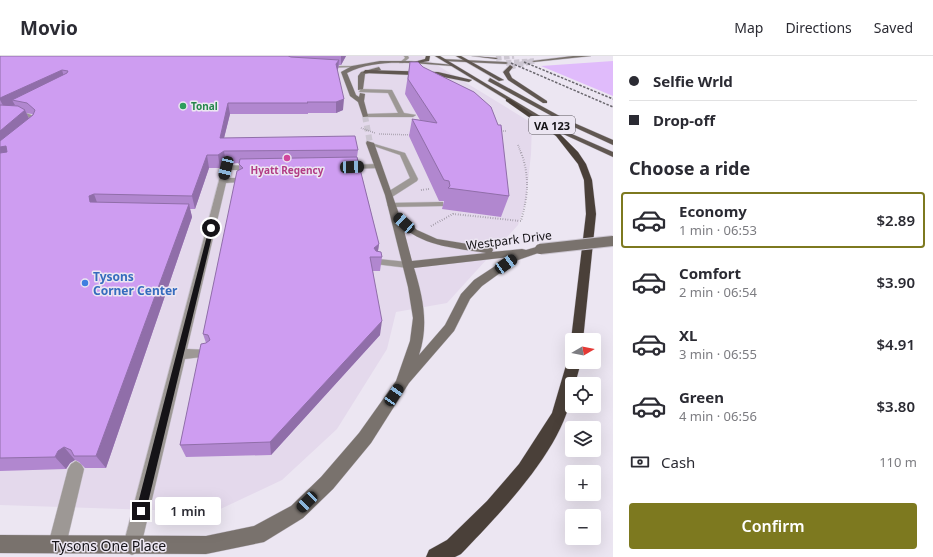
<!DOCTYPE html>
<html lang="en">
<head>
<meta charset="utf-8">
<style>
	body { margin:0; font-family:"Noto Sans",sans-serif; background:#f2f2f3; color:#2b2b33; height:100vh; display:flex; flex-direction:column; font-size:15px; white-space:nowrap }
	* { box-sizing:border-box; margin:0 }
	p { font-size:13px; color:#7c7c81 }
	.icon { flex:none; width:22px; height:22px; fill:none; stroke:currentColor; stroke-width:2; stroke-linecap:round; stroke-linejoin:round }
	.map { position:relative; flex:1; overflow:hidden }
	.side { display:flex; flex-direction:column; background:#fff; width:320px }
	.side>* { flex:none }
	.top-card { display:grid; align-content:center; height:88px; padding:0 16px; background:#fff }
	.needle { width:26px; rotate:80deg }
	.tools { position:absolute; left:565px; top:277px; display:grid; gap:8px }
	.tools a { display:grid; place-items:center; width:36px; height:36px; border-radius:4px; background:#fff; box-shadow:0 4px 16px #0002; font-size:20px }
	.end { position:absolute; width:18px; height:18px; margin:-9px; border:5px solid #151317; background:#fff; box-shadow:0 0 0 2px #fff }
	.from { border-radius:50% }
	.bubble { position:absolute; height:28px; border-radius:4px; background:#fff; box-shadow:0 4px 16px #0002; font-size:13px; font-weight:600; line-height:28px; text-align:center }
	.car { position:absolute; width:12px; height:24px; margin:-12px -6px; border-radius:5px; box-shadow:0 0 3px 1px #0007; background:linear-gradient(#222 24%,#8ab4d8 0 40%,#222 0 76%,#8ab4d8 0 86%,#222 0) }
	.top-card b { display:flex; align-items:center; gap:14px; height:38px; font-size:15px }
	.top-card b+b { border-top:1px solid #e1e1e2 }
	.top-card i { width:10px; height:10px; background:#2b2b33 }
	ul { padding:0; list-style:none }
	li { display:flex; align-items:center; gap:12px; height:56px; margin:0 8px 6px; padding:0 8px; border:2px solid transparent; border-radius:4px }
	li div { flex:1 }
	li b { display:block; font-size:15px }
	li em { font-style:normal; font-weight:600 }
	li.active { border-color:#7d791f }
	li>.icon { width:36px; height:36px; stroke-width:1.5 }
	h2 { padding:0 16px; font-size:18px; line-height:48px }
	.pay { display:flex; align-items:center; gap:10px; height:44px; padding:0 16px; font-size:15px }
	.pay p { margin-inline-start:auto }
	.cta { display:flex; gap:8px; margin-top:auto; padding:8px 16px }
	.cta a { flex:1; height:46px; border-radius:4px; background:#7d791f; color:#fff; font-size:16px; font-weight:600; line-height:46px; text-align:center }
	header { display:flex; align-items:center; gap:24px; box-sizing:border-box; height:56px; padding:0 20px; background:#fff; border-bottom:1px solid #e1e1e2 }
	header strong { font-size:19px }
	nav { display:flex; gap:22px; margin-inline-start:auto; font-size:14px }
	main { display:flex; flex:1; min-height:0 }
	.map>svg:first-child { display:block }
	.built { fill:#e4d9ec }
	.green { fill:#e0bbfb }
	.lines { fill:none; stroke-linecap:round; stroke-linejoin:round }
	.secondary-tunnel-far1 { stroke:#ccc6d1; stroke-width:5.5; stroke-dasharray:5.5 2.5; stroke-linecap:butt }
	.secondary-tunnel { stroke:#ccc6d1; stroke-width:6; stroke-dasharray:6 3.5; stroke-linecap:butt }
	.primary-tunnel { stroke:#ccc6d1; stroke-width:5.5; stroke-dasharray:5.5 2.5; stroke-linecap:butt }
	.lane-casing { stroke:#cac4cf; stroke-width:1 }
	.secondary-casing { stroke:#cac4cf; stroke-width:1 }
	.primary-casing { stroke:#cac4cf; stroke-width:1 }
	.highway-casing { stroke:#cac4cf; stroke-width:1 }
	.path-far1 { stroke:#7b777f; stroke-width:1.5; stroke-dasharray:0.5 1.5; stroke-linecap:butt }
	.path { stroke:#7b777f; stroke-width:2; stroke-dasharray:0.5 2; stroke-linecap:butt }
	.lane { fill:#9d9895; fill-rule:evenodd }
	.secondary { fill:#79726d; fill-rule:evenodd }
	.primary { fill:#605751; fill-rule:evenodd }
	.highway { fill:#4a4039; fill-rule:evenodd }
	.rail { stroke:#6a676e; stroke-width:1.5; stroke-dasharray:2.5 1.5; stroke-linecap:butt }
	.secondary-bridge-casing { stroke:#cac4cf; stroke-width:12; stroke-linecap:butt }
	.path-bridge { stroke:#7b777f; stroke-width:1.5; stroke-dasharray:0.5 1.5; stroke-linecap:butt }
	.secondary-bridge { stroke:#79726d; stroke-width:10 }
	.wall { fill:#b187cf; fill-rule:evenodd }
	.shaded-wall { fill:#906ea9 }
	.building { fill:#ce9df1; stroke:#906ea9 }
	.route { fill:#151317 }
	.leisure-dot { fill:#2e9e5b; stroke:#ece6f2; stroke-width:1.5 }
	.hotel-dot { fill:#d1479c; stroke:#ece6f2; stroke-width:1.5 }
	.shop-dot { fill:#3f7fe0; stroke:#ece6f2; stroke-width:1.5 }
	.labels { text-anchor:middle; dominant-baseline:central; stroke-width:3; stroke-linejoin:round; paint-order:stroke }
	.far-leisure-label { font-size:10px; font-weight:bold; fill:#27864d; stroke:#ece6f2; text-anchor:start }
	.far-hotel-label { font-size:10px; font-weight:bold; fill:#b23c85; stroke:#ece6f2 }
	.shield { fill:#ece6f2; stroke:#565259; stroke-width:1 }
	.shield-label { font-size:11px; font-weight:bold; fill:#151317 }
	.street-label { font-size:12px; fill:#151317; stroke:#ece6f2 }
	.shop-label { font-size:12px; font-weight:bold; fill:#366cbe; stroke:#ece6f2; text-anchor:start }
	.near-street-label { font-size:14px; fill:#151317; stroke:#ece6f2 }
</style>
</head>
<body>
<header>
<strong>Movio</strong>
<nav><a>Map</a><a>Directions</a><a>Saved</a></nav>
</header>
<main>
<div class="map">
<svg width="613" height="501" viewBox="0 0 613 501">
	<rect width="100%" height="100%" fill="#ece6f2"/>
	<polygon class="built" points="0,0 422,0 532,67 531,98 526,145 518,169 447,247 396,256 387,293 337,373 282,424 214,456 0,449"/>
	<polygon class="green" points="613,5 613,40 541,10"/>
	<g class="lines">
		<g class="secondary-tunnel-far1">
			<polyline points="496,2 514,0"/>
			<polyline points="506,7 534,5"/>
		</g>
		<polyline class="secondary-tunnel" points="365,60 370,87"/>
		<polyline class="primary-tunnel" points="510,11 534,5"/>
		<g class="lane-casing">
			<g id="lane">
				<polygon points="404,0 408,0 409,2 403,7 399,7 405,2"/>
				<polygon points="323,10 352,10 354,11 325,12"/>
				<polygon points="361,33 392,34 404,57 416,59 413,61 363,61 363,59 365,58 398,57 388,37 359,36"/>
				<path d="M0 54C12 56 31 54 39 65L35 71H31L32 63 26 61 0 58Z"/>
				<polygon points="368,86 405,97 418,123 417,125 392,141 386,141 386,137 410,122 400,99 368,88"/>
				<polygon points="378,108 382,110 381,112 345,113 341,111 345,109"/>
				<polygon points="223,109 254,110 258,112 254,114 229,114 227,122 239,122 243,124 239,126 226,127 187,293 210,294 212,297 210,300 185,303 141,490 138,496 132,499 126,496 123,490"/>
				<polygon points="440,146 443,146 443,150 391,151 387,149 391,147"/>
				<polygon points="378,203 408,206 413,209 408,212 375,208 373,206 375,204"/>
				<polygon points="76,405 81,408 84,413 66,489 63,495 57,498 51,495 48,489 68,413 71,408"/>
			</g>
		</g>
		<g class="secondary-casing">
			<g id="secondary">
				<polygon points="573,0 591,0 534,6 532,5"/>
				<polygon points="442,3 506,6 508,7 506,8 444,5"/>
				<path d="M380 5H411L454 9 452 10C418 8 378 1 347 17L356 39 359 41 360 37 365 38 364 45 368 60 363 61 358 46 350 40 341 16 352 10Z"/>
				<polygon points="379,11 381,14 365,18 363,33 358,34 358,20 361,16"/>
				<path d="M367 85 374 87 399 158 417 174 437 183 492 192 493 194 492 196 522 193 526 194 540 190 545 193 544 195 518 204 482 230 470 243 454 275 409 327 371 387 333 433 303 462 264 486 206 498 0 497V479L206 480 254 470 291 450 321 421 359 377 396 325 410 285 413 262 408 231 385 139 366 87ZM403 171C426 191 457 192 486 197L412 205ZM509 201 474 224 461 238 445 269 419 299C429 269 423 241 414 212Z"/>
			</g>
		</g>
		<g class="primary-casing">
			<g id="primary">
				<polygon points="426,0 430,0 429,5 412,8 410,7 425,3"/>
				<polygon points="435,0 440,0 565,75 613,96 613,101 561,77"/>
				<polygon points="456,0 461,0 504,24 499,25"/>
				<polygon points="472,0 498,2 496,3"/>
				<polygon points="510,9 513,11 509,16 512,22 547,45 547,47 543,47 508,24 503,16"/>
				<polygon points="365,14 438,16 472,24 469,26 438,20 363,17"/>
				<polygon points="490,22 565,63 613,84 613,89 561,65 488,25"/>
			</g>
		</g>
		<g class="highway-casing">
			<g id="highway">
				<polygon points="506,43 510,43 560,78 578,96 586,108 592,124 596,158 583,284 572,284 572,287 571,284 586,158 584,124 578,108 556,80 506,45"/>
				<path d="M572 301V306H581L575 328H572C572 385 499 458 461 498L455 501H426L429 494 447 484 487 445 519 408 552 357 567 306Z"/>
			</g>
		</g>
		<g class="path-far1">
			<polyline points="499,75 507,75"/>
			<polyline points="379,78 412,79"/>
			<polyline points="518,89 521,97"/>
		</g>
		<g class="path">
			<polyline points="421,134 429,133"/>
			<path d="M431 170 453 158 521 165C528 139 530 122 521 96"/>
		</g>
		<use href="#lane" class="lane"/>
		<use href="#secondary" class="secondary"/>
		<use href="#primary" class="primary"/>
		<use href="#highway" class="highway"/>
		<g class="rail">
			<polyline points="524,6 613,43"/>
			<polyline points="511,7 613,51"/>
		</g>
		<g class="secondary-bridge-casing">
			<polyline id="secondary-bridge" points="540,193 613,185"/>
		</g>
		<polyline class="path-bridge" points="361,72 375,77"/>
		<use href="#secondary-bridge" class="secondary-bridge"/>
	</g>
	<g class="wall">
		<path d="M0 0H346L341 9H339L338 13 337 15 343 54 336 57H308V58H230L224 82 358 94 357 101 379 188 378 195 382 201 380 215H373L380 279 271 399 186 401 180 389 206 287 203 278 239 114V107L226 108 220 112H209L195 153H190L192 161 106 412H85L79 406 75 404 70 407 66 413 0 415ZM26 57 32 58 33 59 29 62Z"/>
		<polygon points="410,6 509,140 501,161 442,153 444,145 439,145 409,80 412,63 420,64 405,38"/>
	</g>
	<g class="shaded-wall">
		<polygon points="341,0 346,0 341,9"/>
		<polygon points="339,4 338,13 335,18 336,8"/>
		<polygon points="62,14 65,24 12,44 15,49 5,53 0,44 0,42"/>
		<polygon points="344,43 343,54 336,57 336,46"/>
		<polygon points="228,47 230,58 221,94 220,82"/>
		<polygon points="25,54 30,65 6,90 12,102 0,104 0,75"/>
		<polygon points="224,95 226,108 220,112 218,99"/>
		<polygon points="207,99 209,112 195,153 192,140"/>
		<polygon points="94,138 99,152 90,146 89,140"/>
		<polygon points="189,148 192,161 106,412 96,400"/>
		<polygon points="379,188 377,201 374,192"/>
		<polygon points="382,265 380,279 271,399 270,386"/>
		<polygon points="64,391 75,404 70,407 66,413 55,401 58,395"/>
	</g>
	<g class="building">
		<polygon points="0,0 288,0 291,1 339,4 336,8 344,43 336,46 307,46 308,47 228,47 220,82 355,80 358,94 224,95 218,99 207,99 192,140 94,138 89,140 90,146 189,148 96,400 74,400 71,394 64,391 58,395 55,401 0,402 0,97 7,96 6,90 0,91 0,85 33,59 35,54 27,47 12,44 67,17 68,15 62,14 0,42"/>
		<polygon points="410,6 418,6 423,11 474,36 491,51 498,69 501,69 509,140 448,132 450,130 449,125 444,124 412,63 437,67 408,23"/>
		<polygon points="0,49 18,50 25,54 0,75"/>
		<polygon points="357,101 379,188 374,192 376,195 381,196 382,201 370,201 382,265 270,386 180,389 201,288 206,287 210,284 208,279 203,278 237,115 243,112 239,108 240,103"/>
	</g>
	<polygon class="route" points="211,170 214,172 146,455 144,458 141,460 138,458 136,455 209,172"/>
	<circle class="leisure-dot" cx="183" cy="50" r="4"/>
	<circle class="hotel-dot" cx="287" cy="102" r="4"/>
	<circle class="shop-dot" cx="85" cy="227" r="4"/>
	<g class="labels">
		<g class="far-leisure-label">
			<text x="191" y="50">Tonal</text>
		</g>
		<g class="far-hotel-label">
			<text x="287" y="114">Hyatt Regency</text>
		</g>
		<rect class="shield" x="529" y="60" width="46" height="18" rx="3"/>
		<g class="shield-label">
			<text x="552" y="69">VA 123</text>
		</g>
		<g class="street-label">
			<text transform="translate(509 184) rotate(-7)">Westpark Drive</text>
		</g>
		<g class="shop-label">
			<text x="93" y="220">Tysons<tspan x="93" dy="14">Corner Center</tspan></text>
		</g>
		<g class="near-street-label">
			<text x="109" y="489">Tysons One Place</text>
		</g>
	</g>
</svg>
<div class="tools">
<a><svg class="needle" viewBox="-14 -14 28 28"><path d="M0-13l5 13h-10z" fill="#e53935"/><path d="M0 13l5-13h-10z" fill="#7c7c81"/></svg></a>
<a><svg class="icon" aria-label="locate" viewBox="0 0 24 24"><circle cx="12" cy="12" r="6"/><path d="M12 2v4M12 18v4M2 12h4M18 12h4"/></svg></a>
<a><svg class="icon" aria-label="layers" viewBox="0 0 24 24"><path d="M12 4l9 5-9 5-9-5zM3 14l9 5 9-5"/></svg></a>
<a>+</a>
<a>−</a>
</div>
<i class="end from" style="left:211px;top:172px"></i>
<i class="end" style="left:141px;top:455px"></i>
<div class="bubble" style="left:155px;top:441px;width:66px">1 min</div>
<i class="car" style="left:352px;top:111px;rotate:88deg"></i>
<i class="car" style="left:226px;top:112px;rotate:194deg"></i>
<i class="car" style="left:404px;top:167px;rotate:312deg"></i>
<i class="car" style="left:506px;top:208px;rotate:55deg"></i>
<i class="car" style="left:394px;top:339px;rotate:34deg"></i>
<i class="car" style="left:307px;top:446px;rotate:225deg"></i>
</div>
<section class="side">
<div class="top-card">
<b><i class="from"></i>Selfie Wrld</b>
<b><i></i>Drop-off</b>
</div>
<h2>Choose a ride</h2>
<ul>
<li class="active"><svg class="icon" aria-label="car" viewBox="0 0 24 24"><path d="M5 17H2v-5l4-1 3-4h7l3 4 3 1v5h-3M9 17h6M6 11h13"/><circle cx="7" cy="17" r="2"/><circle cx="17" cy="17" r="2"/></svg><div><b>Economy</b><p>1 min · 06:53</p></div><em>$2.89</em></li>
<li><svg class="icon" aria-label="car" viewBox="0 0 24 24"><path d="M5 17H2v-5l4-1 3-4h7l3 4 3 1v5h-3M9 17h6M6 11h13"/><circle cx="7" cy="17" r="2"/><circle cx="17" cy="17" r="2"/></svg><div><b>Comfort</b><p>2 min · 06:54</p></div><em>$3.90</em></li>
<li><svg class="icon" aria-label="car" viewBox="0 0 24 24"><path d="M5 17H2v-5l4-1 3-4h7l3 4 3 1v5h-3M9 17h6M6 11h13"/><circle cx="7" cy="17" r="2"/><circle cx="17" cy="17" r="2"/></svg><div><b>XL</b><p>3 min · 06:55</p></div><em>$4.91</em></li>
<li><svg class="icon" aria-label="car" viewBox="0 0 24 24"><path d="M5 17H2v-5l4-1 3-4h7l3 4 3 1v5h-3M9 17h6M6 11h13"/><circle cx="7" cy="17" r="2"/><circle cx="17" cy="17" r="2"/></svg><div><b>Green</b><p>4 min · 06:56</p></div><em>$3.80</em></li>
</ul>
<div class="pay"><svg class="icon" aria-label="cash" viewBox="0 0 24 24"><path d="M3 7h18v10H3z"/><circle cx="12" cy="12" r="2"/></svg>Cash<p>110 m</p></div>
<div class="cta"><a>Confirm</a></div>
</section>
</main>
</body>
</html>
